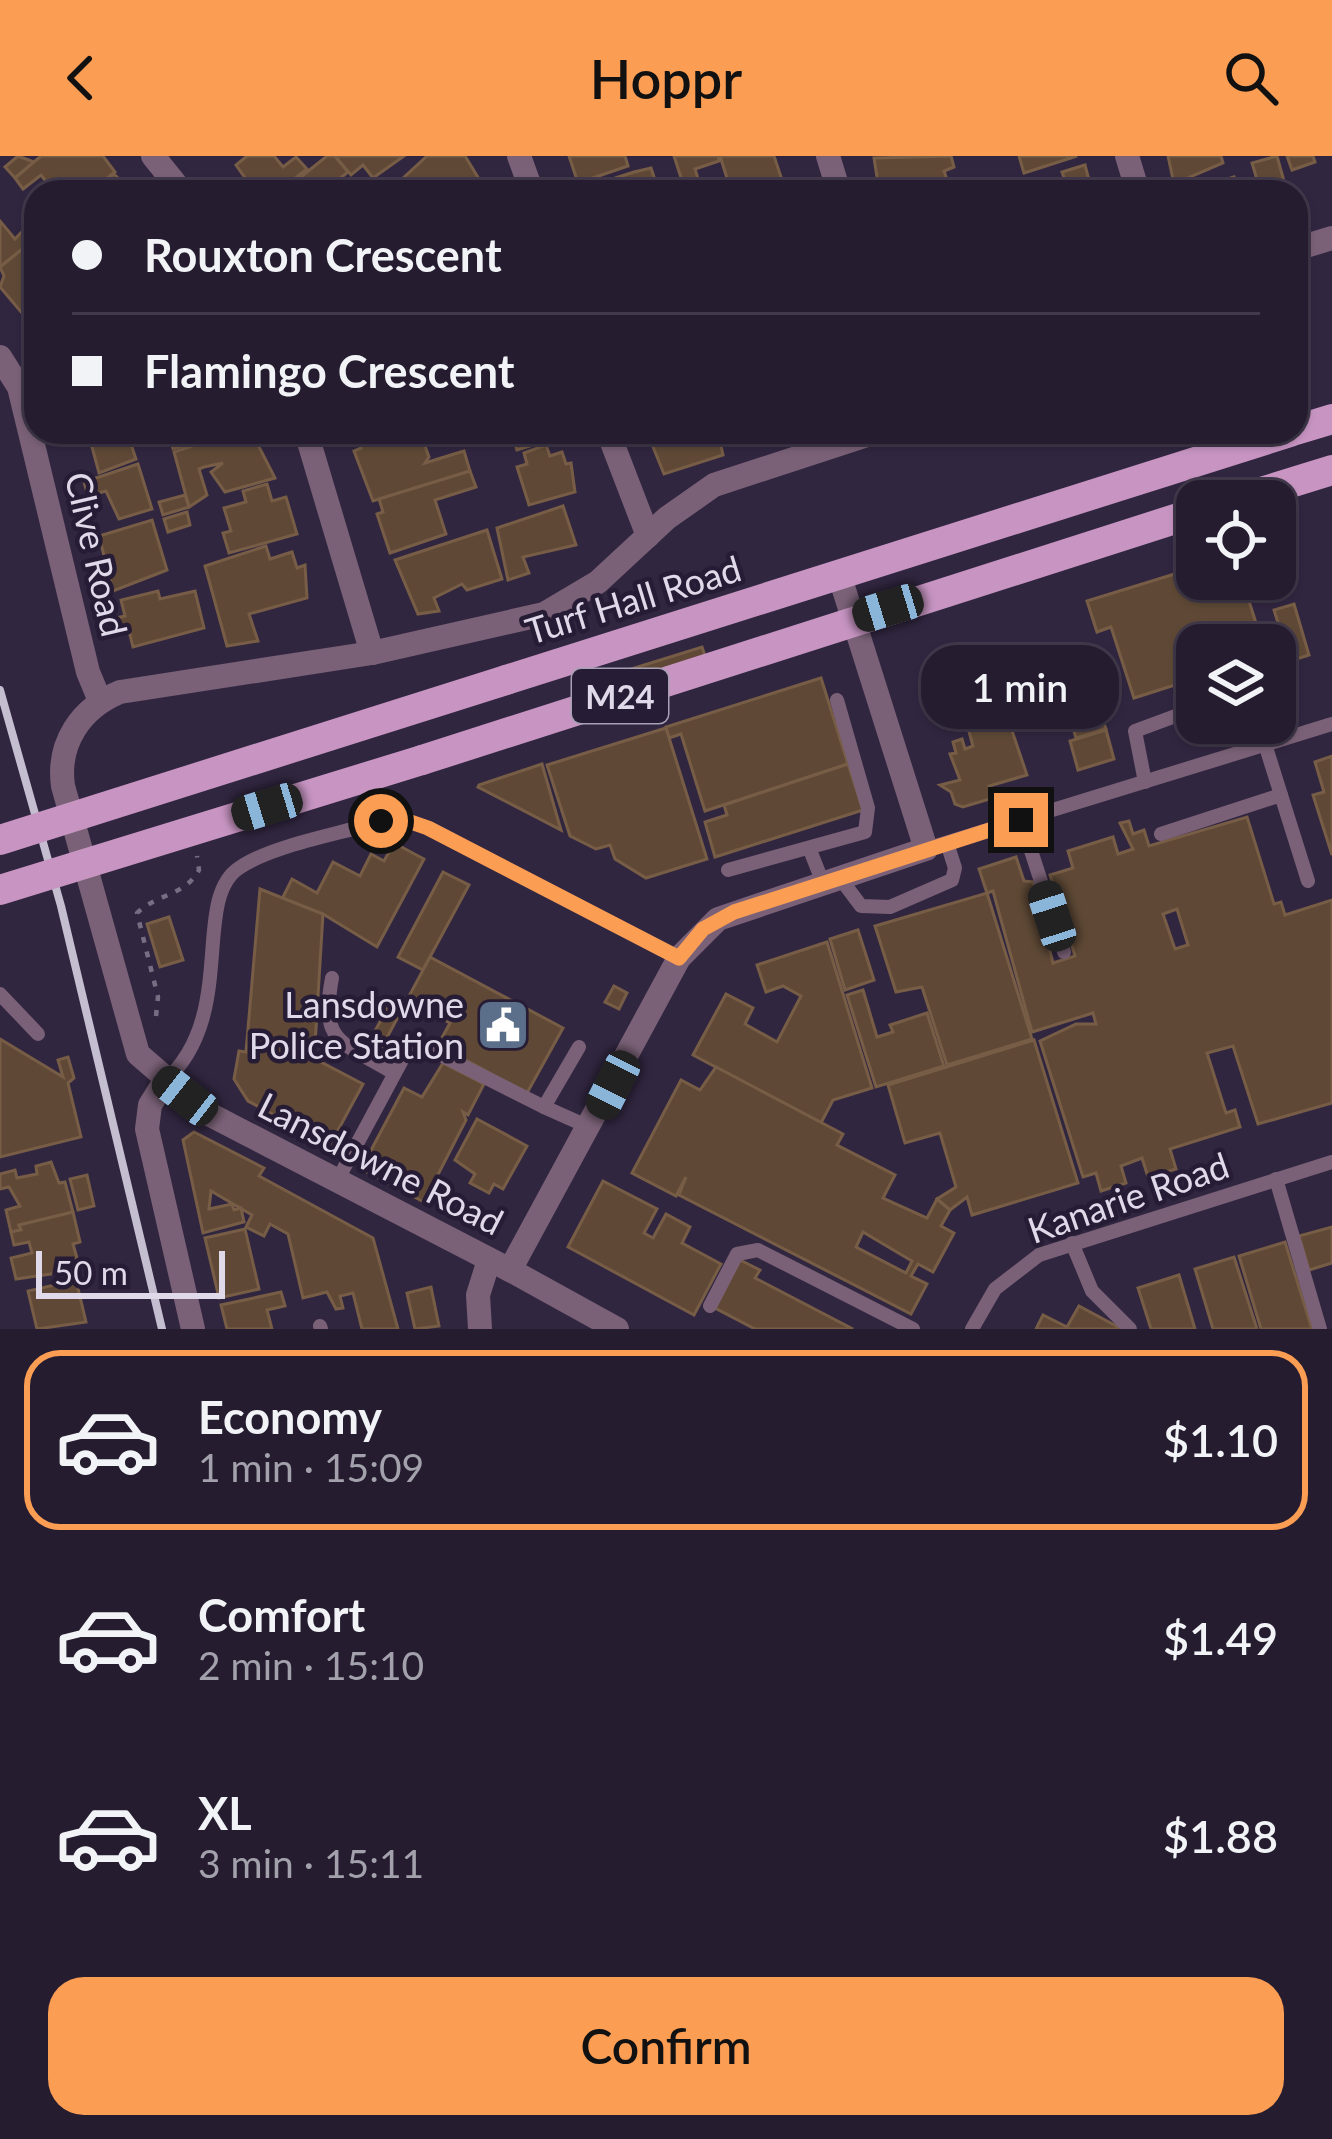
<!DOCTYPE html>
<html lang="en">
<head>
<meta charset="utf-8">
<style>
	body { margin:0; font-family:Lato,sans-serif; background:#2d2538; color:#f1f3f6; height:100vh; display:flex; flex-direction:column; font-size:45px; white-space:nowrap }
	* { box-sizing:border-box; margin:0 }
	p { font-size:39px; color:#a3a1ab }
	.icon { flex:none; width:66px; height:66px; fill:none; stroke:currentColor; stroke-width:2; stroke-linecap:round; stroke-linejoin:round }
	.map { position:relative; height:1173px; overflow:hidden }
	.drawer { display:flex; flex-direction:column; background:#251c30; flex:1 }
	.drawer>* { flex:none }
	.hud { position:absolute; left:24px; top:24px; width:1284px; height:264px; border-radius:36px; box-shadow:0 3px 9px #0004,0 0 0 3px #423a4c; display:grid; align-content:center; height:264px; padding:0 48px; background:#251c30 }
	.tools { position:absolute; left:1176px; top:324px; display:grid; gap:24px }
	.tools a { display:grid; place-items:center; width:120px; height:120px; border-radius:24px; background:#251c30; box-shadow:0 3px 9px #0004,0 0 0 3px #423a4c; font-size:60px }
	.scale { position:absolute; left:36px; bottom:30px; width:189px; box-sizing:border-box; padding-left:12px; border:6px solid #e0d9ea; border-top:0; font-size:33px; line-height:42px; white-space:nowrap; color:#e0d9ea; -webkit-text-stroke:9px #271c35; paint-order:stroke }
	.end { position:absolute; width:54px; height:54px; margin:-27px; border:15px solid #fc9d54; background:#111; box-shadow:0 0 0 6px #111 }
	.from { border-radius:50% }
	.bubble { position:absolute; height:84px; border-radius:36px; background:#251c30; box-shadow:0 3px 9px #0004,0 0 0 3px #423a4c; font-size:39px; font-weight:600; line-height:84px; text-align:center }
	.car { position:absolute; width:36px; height:72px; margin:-36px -18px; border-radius:15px; box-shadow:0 0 9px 3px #0007; background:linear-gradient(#222 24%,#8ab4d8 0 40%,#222 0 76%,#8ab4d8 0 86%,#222 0) }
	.hud b { display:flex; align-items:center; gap:42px; height:114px; font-size:45px }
	.hud b+b { border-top:3px solid #423a4c }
	.hud i { width:30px; height:30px; background:#f1f3f6 }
	ul { padding:21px 0 0; list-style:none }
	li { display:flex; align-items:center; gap:36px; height:180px; margin:0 24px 18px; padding:0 24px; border:6px solid transparent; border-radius:36px }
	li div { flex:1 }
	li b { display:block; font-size:45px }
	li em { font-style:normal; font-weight:600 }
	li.current { border-color:#fc9d54 }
	li>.icon { width:108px; height:108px; stroke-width:1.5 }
	.action { display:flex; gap:24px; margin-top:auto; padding:24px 48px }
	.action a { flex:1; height:138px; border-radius:36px; background:#fc9d54; color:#111; font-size:48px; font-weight:600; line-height:138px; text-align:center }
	header { display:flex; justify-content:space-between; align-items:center; height:156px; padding:0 48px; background:#fc9d54; color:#111; font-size:54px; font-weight:600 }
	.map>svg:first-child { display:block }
	.building { fill:#5f4936; stroke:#775d46; stroke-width:3; fill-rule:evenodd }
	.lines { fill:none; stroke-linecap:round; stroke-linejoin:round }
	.path { stroke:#776e84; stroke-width:4.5; stroke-dasharray:6 9; stroke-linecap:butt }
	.service { stroke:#7a6177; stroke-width:14 }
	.minor { stroke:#7a6177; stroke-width:24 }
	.tertiary { stroke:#7a6177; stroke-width:24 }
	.primary { stroke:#c895c3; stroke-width:30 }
	.rail { stroke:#c5bed0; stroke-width:8 }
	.primary-bridge { stroke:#c895c3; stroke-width:30 }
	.route { stroke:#fc9d54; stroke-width:15 }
	.labels { text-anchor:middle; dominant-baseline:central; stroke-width:9; stroke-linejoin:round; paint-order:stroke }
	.shield { fill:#271c35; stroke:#a8a0b4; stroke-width:3 }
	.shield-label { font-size:33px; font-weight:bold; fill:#e0d9ea }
	.street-label { font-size:36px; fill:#e0d9ea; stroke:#271c35 }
	.poi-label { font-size:36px; fill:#e0d9ea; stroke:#271c35; text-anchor:end }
</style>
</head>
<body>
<header><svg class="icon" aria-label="back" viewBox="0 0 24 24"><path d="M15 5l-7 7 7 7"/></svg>Hoppr<svg class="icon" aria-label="search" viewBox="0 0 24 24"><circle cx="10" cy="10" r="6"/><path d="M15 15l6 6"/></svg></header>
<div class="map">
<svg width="1332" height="1173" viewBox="0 0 1332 1173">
	<rect width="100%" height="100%" fill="#312640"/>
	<g class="building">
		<polygon points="18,0 34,6 15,22 5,11"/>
		<polygon points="41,0 103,0 115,16 90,36 54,36 41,19 23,33 15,22"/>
		<polygon points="247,0 274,0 283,11 296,1 307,13 278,36 255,36 236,9"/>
		<polygon points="327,0 335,0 348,16 323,36 282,36"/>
		<polygon points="335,0 404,0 373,22 363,9 351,19"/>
		<polygon points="427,0 465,0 487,36 408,36 400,25"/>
		<polygon points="569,0 625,0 628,10 578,27"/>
		<polygon points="674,0 718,0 719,5 695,13 700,29 685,34"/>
		<polygon points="720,0 774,0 784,30 762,36 759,26 731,35"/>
		<polygon points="951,0 954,11 944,15 950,32 946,36 879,34 874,2"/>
		<polygon points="1019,0 1077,0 1024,17"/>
		<polygon points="1168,0 1221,0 1223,7 1174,28"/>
		<polygon points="1277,0 1287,36 1273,36 1270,24 1258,27 1252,7"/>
		<polygon points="1287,0 1313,0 1315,6 1292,14"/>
		<polygon points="1085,9 1090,28 1097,26 1100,36 1062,36 1067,30 1062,16"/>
		<polygon points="651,12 659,36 581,33 634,16"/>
		<polygon points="114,18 132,36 90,36"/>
		<polygon points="1234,21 1238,36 1182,36 1181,31 1194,27 1196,33"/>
		<polygon points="36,61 36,82 0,111 0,65 15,83"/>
		<polygon points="36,82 36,156 27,163 0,131 4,120 0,111"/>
		<polygon points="88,276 127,276 136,303 99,317"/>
		<polygon points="168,276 234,276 173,293"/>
		<polygon points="234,276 261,276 262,281 255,283 275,322 225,336 211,316 223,307 204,311 199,313 207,339 189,351 174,296"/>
		<polygon points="398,276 420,276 429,301 425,307 464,295 470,315 373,345 354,295 361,292 360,285 377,280 379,287 400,280"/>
		<polygon points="511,276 555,276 557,282 517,294"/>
		<polygon points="647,276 718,276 723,299 664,318"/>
		<polygon points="546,289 550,300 562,296 566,308 571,307 575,336 529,349 517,311 527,308 524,297"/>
		<polygon points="138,308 152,353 119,363 106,335 88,340 84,326"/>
		<polygon points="470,315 476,331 435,344 446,378 390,397 377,358 383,356 379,343"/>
		<polygon points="267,328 272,345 286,341 297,378 229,397 223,377 231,375 224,352 246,346 243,335"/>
		<polygon points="185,339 189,351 163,359 159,346"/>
		<polygon points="563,350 576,389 523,401 529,417 508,424 497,372"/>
		<polygon points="187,356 190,369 168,376 164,363"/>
		<polygon points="152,364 167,414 113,435 99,380"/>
		<polygon points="487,374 502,423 467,434 462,428 434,442 439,455 418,458 395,404"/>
		<polygon points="266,390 270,403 292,396 297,412 305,409 307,442 249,458 258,485 227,490 205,410"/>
		<polygon points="1197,411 1197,423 1242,423 1263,489 1197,489 1197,522 1134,542 1111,471 1097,476 1087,445"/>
		<polygon points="158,435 160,443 195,435 204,472 133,491 129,475 119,477 116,462 125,460 121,444"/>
		<polygon points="1294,448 1309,499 1290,505 1274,454"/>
		<polygon points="702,491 705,500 631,523 628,514"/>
		<polygon points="821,522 848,608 705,655 681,578 669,582 666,571"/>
		<polygon points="1083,527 1091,552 1098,550 1106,573 1076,582 1061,535"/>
		<polygon points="1007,560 1027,619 989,630 993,642 963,651 955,648 951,636 940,629 960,624 950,598 956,597 953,586 962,583 965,593 973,590 968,572"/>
		<polygon points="666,572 707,703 646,722 615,703 610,689 596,693 570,680 547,609"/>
		<polygon points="1106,574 1114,603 1078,614 1070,585"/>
		<polygon points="1332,600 1332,699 1313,639 1324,636 1315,606"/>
		<polygon points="542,608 561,674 478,631 479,629"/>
		<polygon points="848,608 863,654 715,701 705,666 727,659 724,649"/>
		<path d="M1247 661 1274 748 1281 746 1285 759 1332 744V947L1258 968 1233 890 1207 897 1226 957 1235 954 1240 971 1170 993 1176 1013 1148 1021 1142 1002 1121 1010 1126 1027 1101 1035 1096 1017 1083 1021 1040 885 1076 868H1096L1093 857 1032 876 993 735 987 737 979 713 1016 701 1024 725 1033 726 1053 807 1075 800 1050 719 1073 712 1068 695 1113 681 1118 698 1133 693 1120 667 1129 665 1133 678 1144 674 1149 690ZM1177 753 1188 789 1175 793 1163 758Z"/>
		<polygon points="394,687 424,703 377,791 323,758 282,743 292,723 317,737 333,706 360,720 371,698 384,705"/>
		<polygon points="443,716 469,729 423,814 398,801"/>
		<polygon points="260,733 323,758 315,889 300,888 300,895 363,928 330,989 248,945 234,923 239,895 246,896"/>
		<polygon points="987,737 1032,883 947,909 922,831 896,836 875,770"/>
		<polygon points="169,761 183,804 160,811 147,768"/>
		<polygon points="858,774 874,824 845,834 830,783"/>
		<polygon points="827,786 872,932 833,944 821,967 693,899 726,838 753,852 745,868 777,886 801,840 783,830 766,836 757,809"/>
		<polygon points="430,801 563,872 527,937 438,889 450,867 407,844"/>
		<polygon points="614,830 627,837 619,853 605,846"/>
		<polygon points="863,834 877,881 893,876 890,869 927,857 944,910 876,931 847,839"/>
		<polygon points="387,853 399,859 381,893 369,886"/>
		<polygon points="0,883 63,921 58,904 68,901 74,922 68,927 81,981 0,1001"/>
		<polygon points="1034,884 1078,1027 972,1059 967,1041 950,1054 937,1043 956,1031 940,977 905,987 888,929"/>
		<polygon points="443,907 484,928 468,959 463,956 466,964 424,1046 361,1013 404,932 422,941"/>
		<path d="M716 911 843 978 837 989 895 1019 883 1042 927 1062 937 1043 950 1054 941 1070 954 1077 933 1116 918 1108 911 1120 927 1128 911 1158 679 1039 686 1021 676 1040 632 1017 681 924 700 934ZM863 1076 912 1105 906 1117 856 1091Z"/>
		<polygon points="477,963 527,990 503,1033 494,1028 489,1037 470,1027 475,1018 455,1004"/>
		<polygon points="194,976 264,1012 259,1020 373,1082 398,1173 362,1173 353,1137 340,1140 343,1152 336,1153 327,1136 303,1142 288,1078 270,1068 264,1080 246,1071 252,1059 211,1035 209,1053 232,1048 234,1054 241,1052 244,1066 203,1077 183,984"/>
		<polygon points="51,1006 59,1027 65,1026 73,1056 19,1069 21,1074 11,1076 6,1054 20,1050 9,1031 0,1033 0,1018 15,1014 17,1022 37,1018 36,1010"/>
		<polygon points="87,1019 94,1050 78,1054 70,1023"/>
		<polygon points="603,1025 657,1053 644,1077 653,1082 666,1058 690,1071 682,1087 721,1108 694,1159 568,1091"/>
		<polygon points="73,1056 80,1086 73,1088 77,1102 56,1107 58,1117 16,1123 11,1102 32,1097 29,1086 14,1089 11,1076 21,1074 19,1069"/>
		<polygon points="1332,1071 1332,1107 1309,1114 1299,1080"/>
		<polygon points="245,1073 259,1133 219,1142 205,1082"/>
		<polygon points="1285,1086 1312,1173 1261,1173 1239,1100"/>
		<polygon points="1234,1101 1257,1173 1213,1173 1195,1113"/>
		<polygon points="740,1104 760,1114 755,1122 853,1173 755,1173 715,1152"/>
		<polygon points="1179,1119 1195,1173 1151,1173 1138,1132"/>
		<polygon points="76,1124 86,1166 37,1173 28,1135"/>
		<polygon points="431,1131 439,1170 415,1173 407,1137"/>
		<polygon points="281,1136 285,1150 267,1154 272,1173 227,1173 221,1149"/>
		<polygon points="1079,1150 1122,1173 1036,1173 1043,1159 1067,1171"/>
	</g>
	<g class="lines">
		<path class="path" d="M156 860 158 841 137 757C156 738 185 740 199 714L197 700"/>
		<g class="service">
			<polyline points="1265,588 1308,725"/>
			<polyline points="1145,626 1135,575 1197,552"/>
			<polyline points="1021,664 1064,796"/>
			<polyline points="1161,678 1281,639"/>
			<polyline points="926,693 1332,568"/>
			<polyline points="810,694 823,727"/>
			<polyline points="728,714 865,676 868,652 837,544"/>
			<polyline points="840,722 861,750 890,751 952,724 955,712 947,687"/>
			<path d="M332 822C320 887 340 885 392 916"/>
			<polyline points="0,838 38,878"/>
			<path d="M165 925C238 860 191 744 239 712 272 689 341 678 381 665L402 663 428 672 679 802"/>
			<polyline points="544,951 589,971"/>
			<polyline points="1276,1023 1320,1173"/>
			<polyline points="337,1025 408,893 435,896 544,951 579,891"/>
			<polyline points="1072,1087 1092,1135 1130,1173"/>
			<polyline points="710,1150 737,1098 758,1094 913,1173"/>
			<polyline points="320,1170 321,1173"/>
			<polyline points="972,1173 995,1133 1039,1099 1332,1006"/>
		</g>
		<g class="minor">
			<polyline points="153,0 182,36"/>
			<polyline points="519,0 532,36"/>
			<polyline points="828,0 839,36"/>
			<polyline points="1127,0 1138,36"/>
			<polyline points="1296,93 1332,82"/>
			<polyline points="0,201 19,231 88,516 100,545"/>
			<polyline points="306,276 372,497"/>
			<polyline points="608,276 648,380"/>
			<polyline points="165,925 150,949 147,973 193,1173"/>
			<path d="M510 1114 205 956 138 898 63 630C57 587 81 552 120 536L372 497 544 458 598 426 667 362 714 329 876 276"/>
			<polyline points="480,1173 478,1139 489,1104"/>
		</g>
		<polyline class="tertiary" points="617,1173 510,1114 679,802 718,763 926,693 839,418"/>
		<g class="primary">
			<polyline points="1296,274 1332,263"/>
			<polyline points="1232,345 1332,314"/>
			<polyline points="506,524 1290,276"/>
			<polyline points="422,604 1197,356"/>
		</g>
		<polyline class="rail" points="0,534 61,750 162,1173"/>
		<g class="primary-bridge">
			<polyline points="0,684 506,524"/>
			<polyline points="0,734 422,604"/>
		</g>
	</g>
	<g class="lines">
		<polyline class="route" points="381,665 402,663 428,672 679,802 703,773 734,756 1021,664"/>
	</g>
	<defs>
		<g id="civic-square" transform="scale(2.7)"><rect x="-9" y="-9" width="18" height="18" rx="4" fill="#5c6f8a" stroke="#271c35"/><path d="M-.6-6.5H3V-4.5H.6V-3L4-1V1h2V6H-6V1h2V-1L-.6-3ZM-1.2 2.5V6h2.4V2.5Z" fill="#fff"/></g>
	</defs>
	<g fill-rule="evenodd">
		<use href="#civic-square" x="503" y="869"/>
	</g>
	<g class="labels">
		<rect class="shield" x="572" y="513" width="96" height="54" rx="9"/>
		<g class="shield-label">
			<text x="620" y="540">M24</text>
		</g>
		<g class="street-label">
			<text transform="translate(97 398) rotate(77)">Clive Road</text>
			<text transform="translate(633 443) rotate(-17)">Turf Hall Road</text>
			<text transform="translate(381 1007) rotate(27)">Lansdowne Road</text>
			<text transform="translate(1128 1041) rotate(-19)">Kanarie Road</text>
		</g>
		<g class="poi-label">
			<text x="464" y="848">Lansdowne<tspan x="464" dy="41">Police Station</tspan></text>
		</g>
	</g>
</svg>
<div class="tools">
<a><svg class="icon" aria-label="locate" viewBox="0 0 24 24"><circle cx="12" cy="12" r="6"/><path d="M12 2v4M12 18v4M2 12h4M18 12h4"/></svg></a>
<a><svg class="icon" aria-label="layers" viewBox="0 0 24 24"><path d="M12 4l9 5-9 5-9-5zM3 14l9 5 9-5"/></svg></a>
</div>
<div class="scale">50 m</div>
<i class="end from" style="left:381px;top:665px"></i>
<i class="end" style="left:1021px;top:664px"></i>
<div class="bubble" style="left:921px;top:489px;width:198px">1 min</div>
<i class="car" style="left:888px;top:452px;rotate:253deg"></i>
<i class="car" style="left:267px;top:651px;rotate:253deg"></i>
<i class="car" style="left:1052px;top:760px;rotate:342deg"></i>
<i class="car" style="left:613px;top:929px;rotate:207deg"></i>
<i class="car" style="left:185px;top:940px;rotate:308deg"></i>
<div class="hud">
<b><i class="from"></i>Rouxton Crescent</b>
<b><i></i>Flamingo Crescent</b>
</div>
</div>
<section class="drawer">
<ul>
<li class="current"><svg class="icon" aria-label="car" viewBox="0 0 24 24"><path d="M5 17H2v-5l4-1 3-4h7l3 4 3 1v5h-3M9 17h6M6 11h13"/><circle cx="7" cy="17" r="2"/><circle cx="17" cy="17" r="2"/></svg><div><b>Economy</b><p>1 min · 15:09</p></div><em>$1.10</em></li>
<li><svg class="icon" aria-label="car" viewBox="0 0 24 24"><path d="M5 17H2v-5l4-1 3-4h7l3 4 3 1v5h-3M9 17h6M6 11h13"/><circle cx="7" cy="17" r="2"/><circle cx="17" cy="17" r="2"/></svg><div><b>Comfort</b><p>2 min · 15:10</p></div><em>$1.49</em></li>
<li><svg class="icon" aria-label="car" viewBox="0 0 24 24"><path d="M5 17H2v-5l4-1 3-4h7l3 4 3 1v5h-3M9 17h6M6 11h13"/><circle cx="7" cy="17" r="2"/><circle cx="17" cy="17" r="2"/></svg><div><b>XL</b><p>3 min · 15:11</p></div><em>$1.88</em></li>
</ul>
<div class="action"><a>Confirm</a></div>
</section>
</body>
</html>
